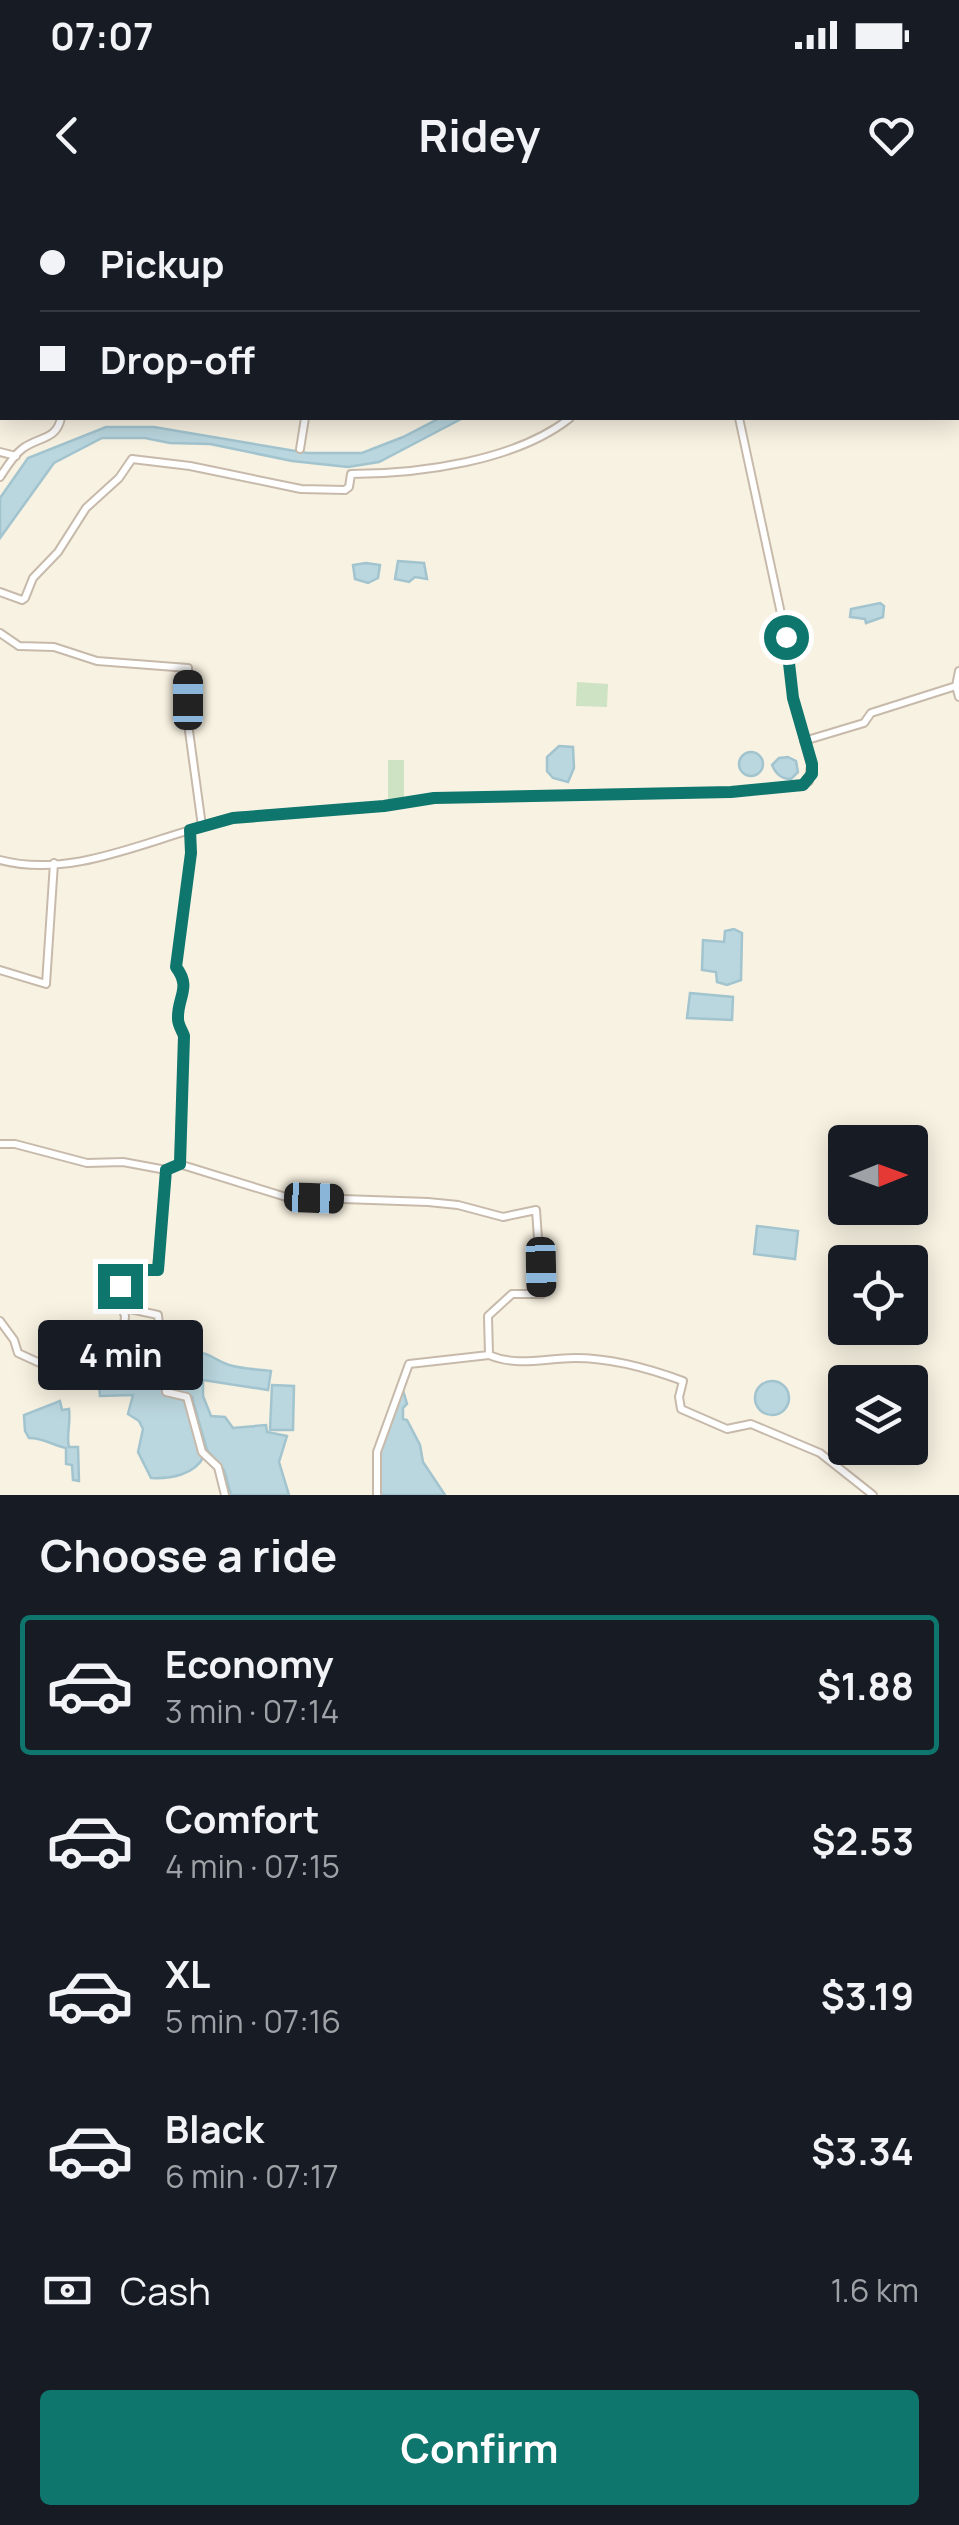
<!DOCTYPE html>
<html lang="en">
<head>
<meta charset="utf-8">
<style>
	body { margin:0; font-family:Manrope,sans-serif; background:#20242c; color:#f1f3f6; height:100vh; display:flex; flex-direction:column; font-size:38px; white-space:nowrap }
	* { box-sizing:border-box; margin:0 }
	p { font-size:32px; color:#9ea1a6 }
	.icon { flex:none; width:55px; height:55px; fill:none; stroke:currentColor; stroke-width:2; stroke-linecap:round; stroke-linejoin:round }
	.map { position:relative; height:1295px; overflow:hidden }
	.panel { display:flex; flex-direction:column; background:#171b24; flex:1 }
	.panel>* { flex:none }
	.banner { position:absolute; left:0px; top:0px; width:960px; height:220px; box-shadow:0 5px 25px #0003; display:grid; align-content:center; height:220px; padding:0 40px; background:#171b24 }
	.needle { width:65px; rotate:89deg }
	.controls { position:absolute; left:828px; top:925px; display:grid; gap:20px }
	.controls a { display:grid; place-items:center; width:100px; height:100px; border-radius:10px; background:#171b24; box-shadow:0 5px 25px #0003; font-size:50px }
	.end { position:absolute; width:45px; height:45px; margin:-22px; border:12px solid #0f766e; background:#fff; box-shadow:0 0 0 5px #fff }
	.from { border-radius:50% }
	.bubble { position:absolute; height:70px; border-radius:10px; background:#171b24; box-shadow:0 5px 25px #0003; font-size:32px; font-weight:700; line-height:70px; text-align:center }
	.car { position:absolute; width:30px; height:60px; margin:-30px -15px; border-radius:12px; box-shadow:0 0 8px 2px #0007; background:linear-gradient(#222 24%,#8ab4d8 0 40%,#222 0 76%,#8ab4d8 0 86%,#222 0) }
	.banner b { display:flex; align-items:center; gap:35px; height:95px; font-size:38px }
	.banner b+b { border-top:2px solid #363941 }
	.banner i { width:25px; height:25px; background:#f1f3f6 }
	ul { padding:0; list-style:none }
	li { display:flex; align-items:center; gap:30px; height:140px; margin:0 20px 15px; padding:0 20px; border:5px solid transparent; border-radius:10px }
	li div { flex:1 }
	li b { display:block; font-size:38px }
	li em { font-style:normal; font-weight:700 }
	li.current { border-color:#0f766e }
	li>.icon { width:90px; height:90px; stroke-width:1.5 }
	h2 { padding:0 40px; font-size:45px; line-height:120px }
	.pay { display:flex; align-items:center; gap:25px; height:110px; padding:0 40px; font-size:38px }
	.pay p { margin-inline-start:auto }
	.cta { display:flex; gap:20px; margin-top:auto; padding:20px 40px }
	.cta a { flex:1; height:115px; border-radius:10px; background:#0f766e; color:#fff; font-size:40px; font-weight:700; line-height:115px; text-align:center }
	.status { display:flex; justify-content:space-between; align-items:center; height:70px; padding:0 50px; background:#171b24; direction:ltr }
	.status svg { height:28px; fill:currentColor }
	header { display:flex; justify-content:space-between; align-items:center; height:130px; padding:0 40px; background:#171b24; font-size:45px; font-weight:700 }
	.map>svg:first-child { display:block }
	.green { fill:#cde3c3 }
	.water { fill:#bad6de; stroke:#a2c4cf; stroke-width:2.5 }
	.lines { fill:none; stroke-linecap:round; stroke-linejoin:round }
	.minor-casing { stroke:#c7baab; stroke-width:10 }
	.minor { stroke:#fff; stroke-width:6 }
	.route { stroke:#0f766e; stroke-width:12 }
</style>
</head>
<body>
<div class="status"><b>07:07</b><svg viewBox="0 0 49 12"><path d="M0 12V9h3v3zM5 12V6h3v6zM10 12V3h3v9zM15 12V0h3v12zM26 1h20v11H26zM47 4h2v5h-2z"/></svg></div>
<header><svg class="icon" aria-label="back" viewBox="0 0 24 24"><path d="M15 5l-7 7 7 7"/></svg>Ridey<svg class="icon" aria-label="heart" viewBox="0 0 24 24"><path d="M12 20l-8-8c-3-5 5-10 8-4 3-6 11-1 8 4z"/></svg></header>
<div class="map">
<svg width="959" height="1295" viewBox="0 0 959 1295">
	<rect width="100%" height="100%" fill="#f8f2e2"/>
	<g class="green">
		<polygon points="577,482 608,484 607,507 576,506"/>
		<rect x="388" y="560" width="16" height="40"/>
	</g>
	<g class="water">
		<polygon points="440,218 463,218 379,262 348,267 292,261 210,244 170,243 145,238 102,238 54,263 0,338 0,298 28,258 106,227 154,227 307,253 362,253 403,237"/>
		<polygon points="398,361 424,363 427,379 415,377 409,382 395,379"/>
		<polygon points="366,363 380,365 378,378 368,383 355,379 353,365"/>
		<polygon points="880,403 884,406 883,417 866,423 865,419 850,417 851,409"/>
		<polygon points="559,546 573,547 574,568 568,582 553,578 547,571 547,557"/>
		<circle cx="751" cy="564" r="12"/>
		<path d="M788 557 796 561 798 572 791 579C781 579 776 574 772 565L779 558Z"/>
		<polygon points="734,729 742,733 741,780 727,785 717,782 716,772 702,770 703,740 724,742 725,731"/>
		<polygon points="690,793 733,797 732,820 687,818"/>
		<polygon points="757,1026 798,1031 795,1059 754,1054"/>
		<path d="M191 1152C211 1152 212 1159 229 1165 242 1169 257 1169 271 1171L268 1190 203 1180V1196L211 1216 225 1217 233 1228 266 1225 267 1232 287 1236 279 1262 289 1295H231L224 1270 207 1250 192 1197 172 1192 167 1157Z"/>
		<path d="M153 1158 164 1174 167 1194 188 1202 204 1256C195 1275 170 1279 151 1278L138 1252 143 1229 139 1221 128 1214 133 1195 100 1196 99 1185 126 1181V1164L139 1165Z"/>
		<circle cx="772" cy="1198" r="17"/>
		<polygon points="272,1185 294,1186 293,1230 270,1230"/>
		<polygon points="403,1190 407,1204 403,1208 403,1219 407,1220 420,1245 423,1262 445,1295 378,1295 378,1254 399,1193"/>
		<path d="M60 1201 62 1210 69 1209C71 1223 66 1235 69 1247H78L79 1281 73 1280 72 1265 66 1264V1248C52 1245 44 1238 29 1238L25 1231 24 1215Z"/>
	</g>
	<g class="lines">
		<g class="minor-casing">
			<g id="minor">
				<polyline points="779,0 780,2"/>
				<polyline points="73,2 74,0"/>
				<polyline points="344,2 344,0"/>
				<polyline points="875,2 884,0"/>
				<polyline points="958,48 959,48"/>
				<polyline points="300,249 305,218"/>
				<polyline points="0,252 16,256"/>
				<path d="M0 277C6 268 13 256 22 249 39 236 56 241 61 218"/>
				<path d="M0 392 22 400 25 398 33 378 58 352 86 308 119 278 132 259 190 266 301 289 345 290 349 287 351 274C419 274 516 261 570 218"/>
				<path d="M0 433 19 446 54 447 97 461 188 468 189 531 202 626 190 630 191 653 176 767C192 788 177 797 178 819 178 825 182 830 184 836L179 964 166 970 157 1070 124 1069 120 1086 121 1107 158 1115 166 1192 187 1197 202 1252 218 1267 225 1295"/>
				<polyline points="956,486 959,497"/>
				<polyline points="804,541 864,523 871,513 956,486 959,471"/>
				<polyline points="202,626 233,617 365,608 434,598 731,592 803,585 809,581 811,565 793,498 786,437 739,218"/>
				<path d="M0 660C63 677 130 648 190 630"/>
				<polyline points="0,770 46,784 54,663"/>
				<polyline points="0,944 15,944 87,963 123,962 166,970"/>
				<polyline points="179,964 286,997 428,1002 458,1005 503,1017 536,1010 542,1094 512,1094 488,1116 489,1155 409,1164 377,1252 377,1295"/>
				<polyline points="0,1121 14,1140 18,1153 55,1170 122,1155 125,1116 122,1108"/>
				<path d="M489 1155C517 1167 545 1158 575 1158 612 1158 648 1168 683 1181L679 1197 681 1209 727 1229 751 1224 820 1253 873 1295"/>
			</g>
		</g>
		<use href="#minor" class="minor"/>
	</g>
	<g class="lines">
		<path class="route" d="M120 1086 124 1070H158L166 970 180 964 184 836C182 830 178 825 178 819 177 797 192 788 176 767L191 653 190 630 233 618 384 606 434 598 731 592 803 585 812 574V564L793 498 786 437"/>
	</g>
</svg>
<div class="controls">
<a><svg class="needle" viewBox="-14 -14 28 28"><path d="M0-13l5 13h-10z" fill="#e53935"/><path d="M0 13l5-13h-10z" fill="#9ea1a6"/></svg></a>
<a><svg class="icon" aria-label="locate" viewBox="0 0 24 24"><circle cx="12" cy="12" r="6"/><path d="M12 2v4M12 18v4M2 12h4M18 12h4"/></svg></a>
<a><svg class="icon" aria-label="layers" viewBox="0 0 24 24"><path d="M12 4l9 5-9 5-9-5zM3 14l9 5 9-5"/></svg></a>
</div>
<i class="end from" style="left:786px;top:437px"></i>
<i class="end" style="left:120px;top:1086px"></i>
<div class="bubble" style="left:38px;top:1120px;width:165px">4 min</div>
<i class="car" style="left:188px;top:500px;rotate:0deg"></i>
<i class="car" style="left:314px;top:998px;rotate:92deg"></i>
<i class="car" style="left:541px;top:1067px;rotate:179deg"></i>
<div class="banner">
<b><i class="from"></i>Pickup</b>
<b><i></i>Drop-off</b>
</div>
</div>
<section class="panel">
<h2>Choose a ride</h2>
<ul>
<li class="current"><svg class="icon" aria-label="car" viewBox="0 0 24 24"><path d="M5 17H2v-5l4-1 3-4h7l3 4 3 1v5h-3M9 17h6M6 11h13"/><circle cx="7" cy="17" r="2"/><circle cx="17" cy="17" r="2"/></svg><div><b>Economy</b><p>3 min · 07:14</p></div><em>$1.88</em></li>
<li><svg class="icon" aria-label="car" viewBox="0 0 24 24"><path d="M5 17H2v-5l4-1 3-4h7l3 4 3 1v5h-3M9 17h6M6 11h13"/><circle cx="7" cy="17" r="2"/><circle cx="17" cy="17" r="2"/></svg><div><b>Comfort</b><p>4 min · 07:15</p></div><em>$2.53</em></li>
<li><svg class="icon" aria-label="car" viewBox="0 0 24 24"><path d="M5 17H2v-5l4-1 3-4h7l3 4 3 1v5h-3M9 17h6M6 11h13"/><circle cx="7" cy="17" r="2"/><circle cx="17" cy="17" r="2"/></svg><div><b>XL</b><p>5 min · 07:16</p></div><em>$3.19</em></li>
<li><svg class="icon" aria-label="car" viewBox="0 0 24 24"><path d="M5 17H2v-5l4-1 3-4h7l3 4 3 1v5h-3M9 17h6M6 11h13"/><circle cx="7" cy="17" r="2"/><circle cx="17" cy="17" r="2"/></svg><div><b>Black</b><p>6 min · 07:17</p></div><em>$3.34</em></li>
</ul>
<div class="pay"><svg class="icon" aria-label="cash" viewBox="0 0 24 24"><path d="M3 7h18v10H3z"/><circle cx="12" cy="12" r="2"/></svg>Cash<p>1.6 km</p></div>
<div class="cta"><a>Confirm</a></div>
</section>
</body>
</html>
